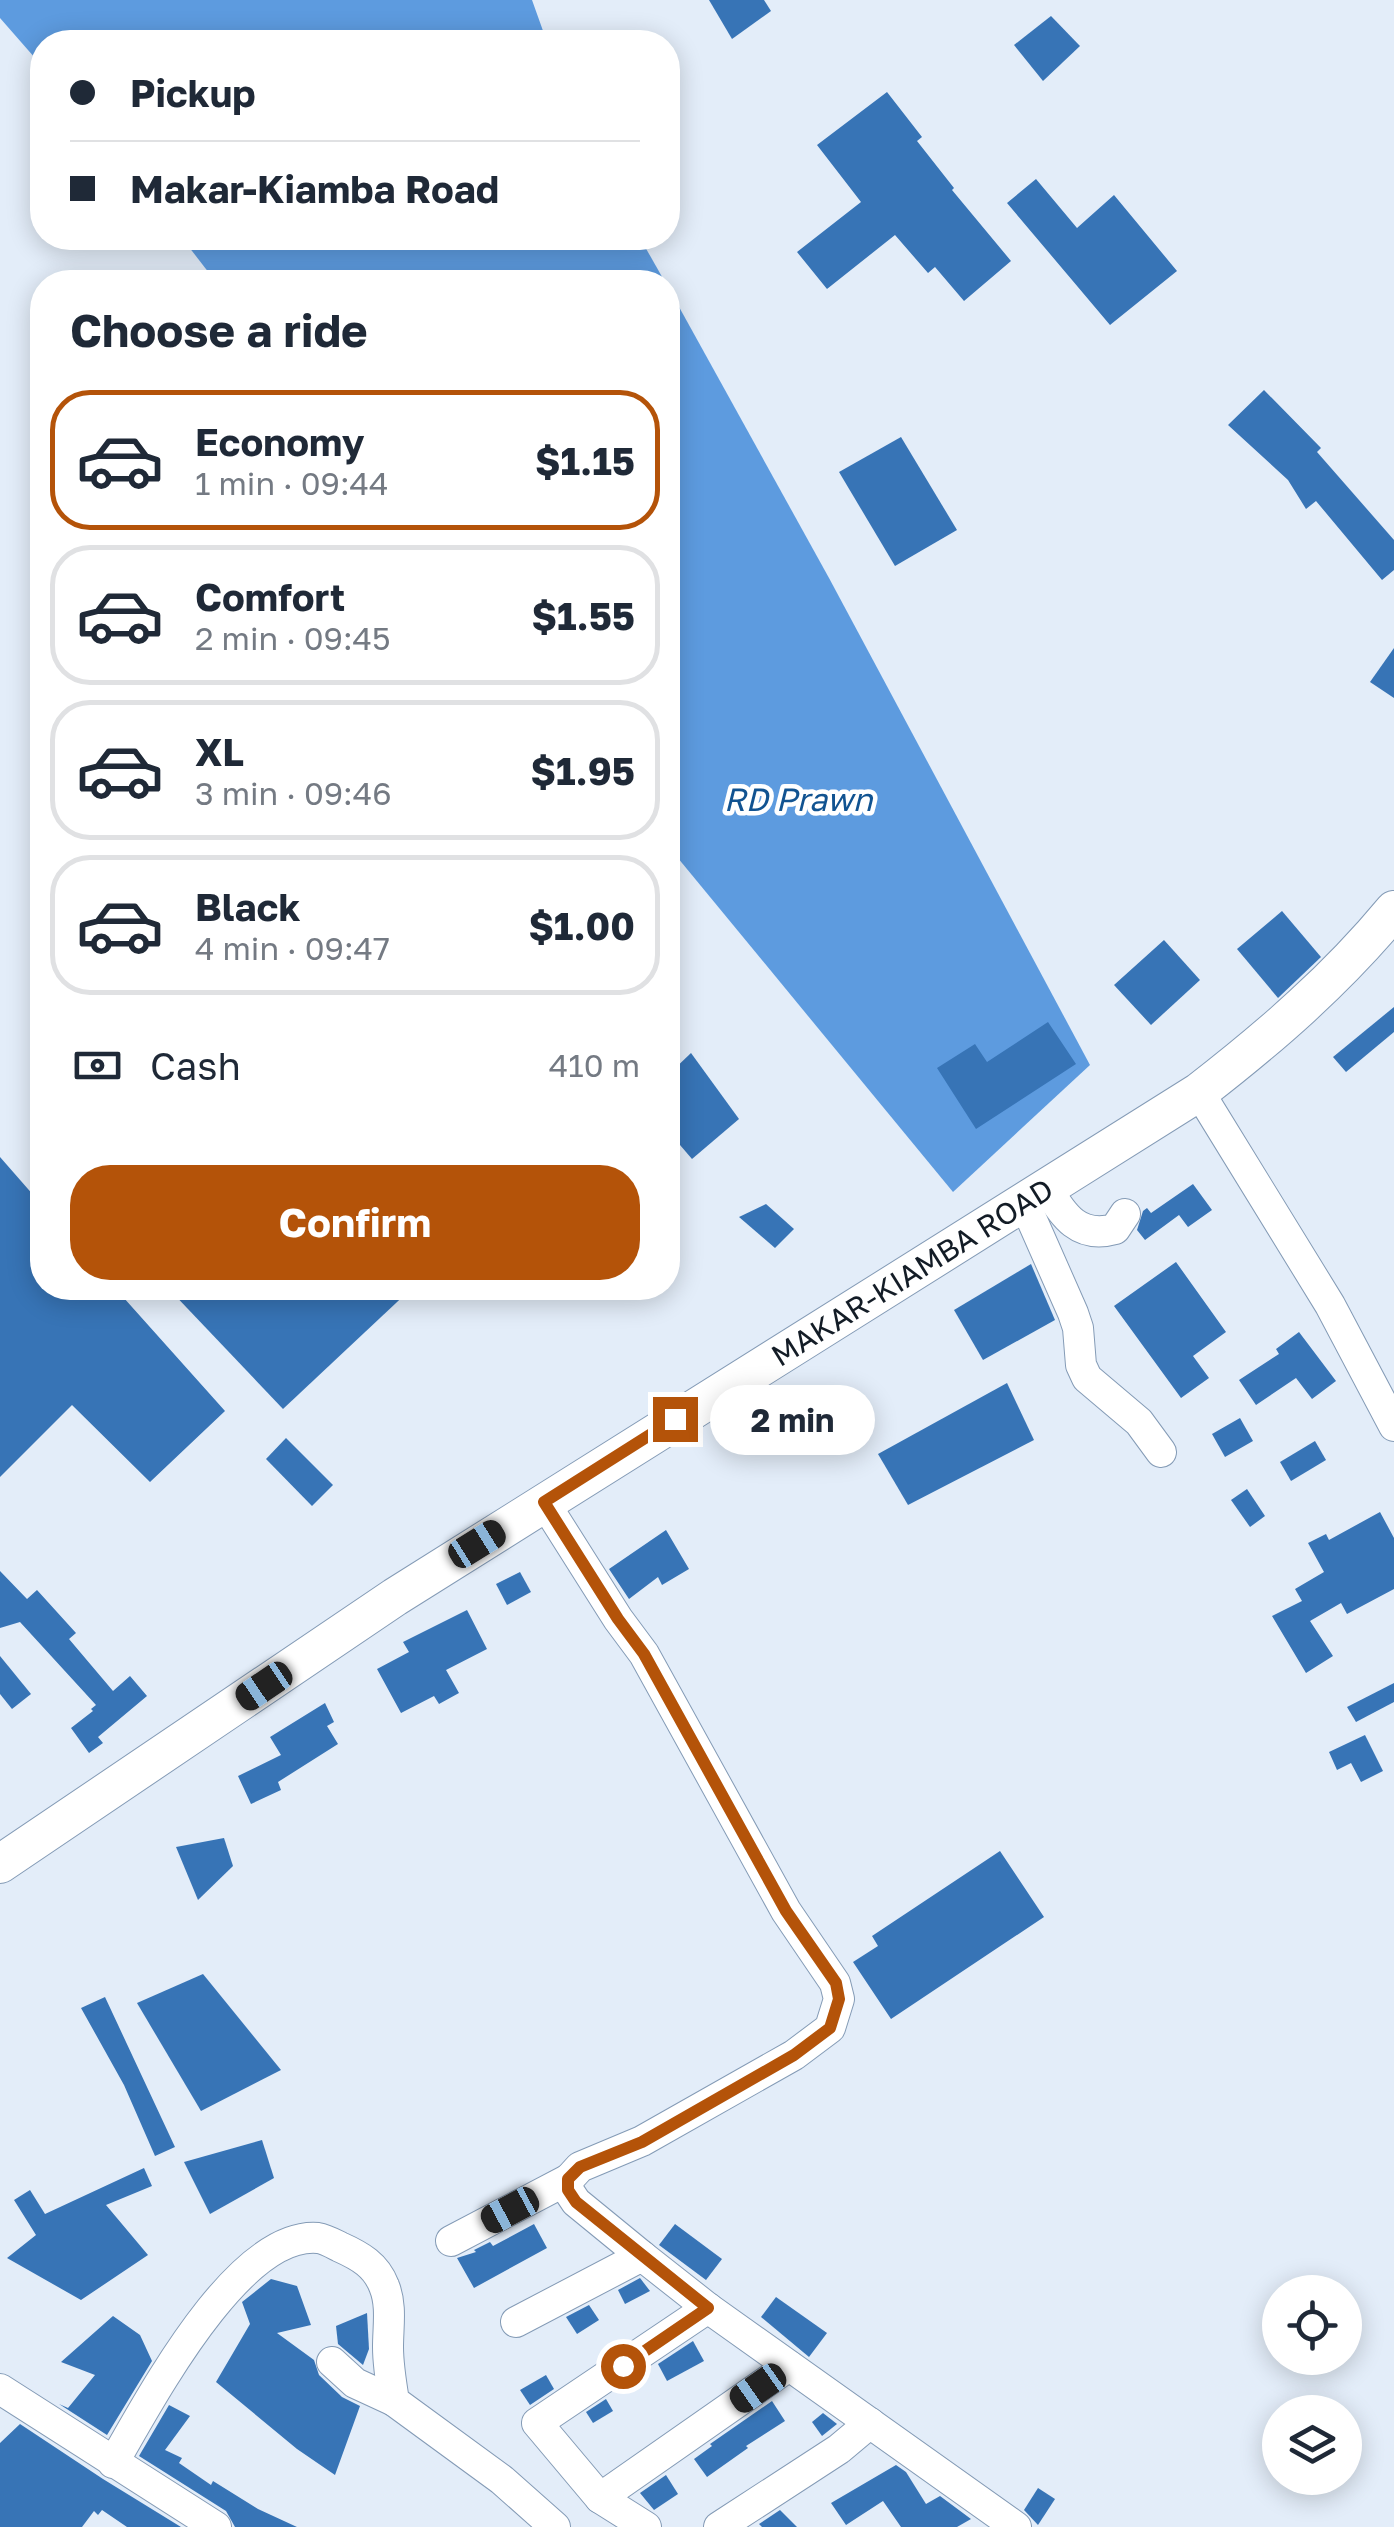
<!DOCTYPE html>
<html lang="en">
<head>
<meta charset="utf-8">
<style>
	body { margin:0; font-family:"Golos Text",sans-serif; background:#f6f6f7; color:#1f2937; height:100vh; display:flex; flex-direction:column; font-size:38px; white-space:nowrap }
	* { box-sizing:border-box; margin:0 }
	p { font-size:32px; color:#747a83 }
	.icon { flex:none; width:55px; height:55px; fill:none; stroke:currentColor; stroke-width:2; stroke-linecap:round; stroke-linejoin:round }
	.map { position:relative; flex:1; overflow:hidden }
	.panel { position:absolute; left:30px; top:270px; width:650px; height:1030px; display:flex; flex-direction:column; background:#fff; border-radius:40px; box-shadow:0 5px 25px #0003 }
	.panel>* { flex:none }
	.hud { position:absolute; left:30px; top:30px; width:650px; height:220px; border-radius:40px; box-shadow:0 5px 25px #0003; display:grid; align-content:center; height:220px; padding:0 40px; background:#fff }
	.buttons { position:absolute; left:1262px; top:2275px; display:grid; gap:20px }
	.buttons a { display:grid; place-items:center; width:100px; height:100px; border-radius:50%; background:#fff; box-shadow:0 5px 25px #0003; font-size:50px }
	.end { position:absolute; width:45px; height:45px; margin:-22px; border:12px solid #b45309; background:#fff; box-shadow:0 0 0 5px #fff }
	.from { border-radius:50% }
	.bubble { position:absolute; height:70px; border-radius:35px; background:#fff; box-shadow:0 5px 25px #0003; font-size:32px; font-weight:700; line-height:70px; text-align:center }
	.car { position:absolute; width:30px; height:60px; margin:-30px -15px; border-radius:12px; box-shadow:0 0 8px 2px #0007; background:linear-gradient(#222 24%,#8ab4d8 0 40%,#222 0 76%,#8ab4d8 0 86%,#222 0) }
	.hud b { display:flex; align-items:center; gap:35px; height:95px; font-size:38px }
	.hud b+b { border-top:2px solid #e0e1e3 }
	.hud i { width:25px; height:25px; background:#1f2937 }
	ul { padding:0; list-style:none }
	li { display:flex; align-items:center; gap:30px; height:140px; margin:0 20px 15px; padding:0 20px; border:5px solid #e0e1e3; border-radius:40px }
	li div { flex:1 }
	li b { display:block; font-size:38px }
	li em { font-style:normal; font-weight:700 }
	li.selected { border-color:#b45309 }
	li>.icon { width:90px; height:90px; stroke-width:1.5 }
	h2 { padding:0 40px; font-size:45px; line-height:120px }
	.pay { display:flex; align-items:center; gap:25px; height:110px; padding:0 40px; font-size:38px }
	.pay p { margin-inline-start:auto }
	.action { display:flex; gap:20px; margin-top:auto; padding:20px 40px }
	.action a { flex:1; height:115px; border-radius:40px; background:#b45309; color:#fff; font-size:40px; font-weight:700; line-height:115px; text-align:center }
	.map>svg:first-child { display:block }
	.water { fill:#5d9bdf }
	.building { fill:#3774b6 }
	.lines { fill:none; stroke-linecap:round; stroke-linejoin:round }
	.minor-casing { stroke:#849bb6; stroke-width:32 }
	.major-casing { stroke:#849bb6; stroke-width:40 }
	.minor { stroke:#fff; stroke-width:30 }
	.major { stroke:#fff; stroke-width:38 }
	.route { stroke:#b45309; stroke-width:12 }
	.labels { text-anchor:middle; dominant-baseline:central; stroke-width:9; stroke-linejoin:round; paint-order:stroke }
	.street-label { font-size:30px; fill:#131c26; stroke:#fff }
	.water-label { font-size:32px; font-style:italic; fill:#115391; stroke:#fff }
</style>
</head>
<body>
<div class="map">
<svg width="1394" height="2527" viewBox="0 0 1394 2527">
	<rect width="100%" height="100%" fill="#e3edf9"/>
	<g class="water">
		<polygon points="0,0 532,0 547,42 42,42 42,66 0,18"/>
		<polygon points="182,238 640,238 665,282 216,282"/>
		<polygon points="668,287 829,578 1090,1065 953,1192 668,846"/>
	</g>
	<g class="building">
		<polygon points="709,0 764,0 771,11 732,39"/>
		<polygon points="1051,16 1080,46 1043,81 1014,45"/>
		<polygon points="887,92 922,137 917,141 954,188 952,190 1011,261 964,301 935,267 928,273 895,235 827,289 797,252 861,202 817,145"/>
		<polygon points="1036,179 1077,228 1114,195 1177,271 1110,325 1007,203"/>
		<polygon points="1264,390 1321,448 1317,452 1394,540 1394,570 1382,580 1316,501 1306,509 1288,480 1228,425"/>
		<polygon points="901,437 957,530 895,566 839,472"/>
		<polygon points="1394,648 1394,698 1370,682"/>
		<polygon points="1282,911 1321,957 1278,998 1237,949"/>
		<polygon points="1164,940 1200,980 1151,1025 1114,985"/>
		<polygon points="1394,1007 1394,1032 1346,1072 1333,1057"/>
		<polygon points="1048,1022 1076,1064 976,1129 937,1068 975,1044 987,1062"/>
		<polygon points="691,1053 739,1119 692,1159 668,1131 668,1075"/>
		<polygon points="0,1157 42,1205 42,1288 115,1288 225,1411 150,1482 72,1405 0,1477"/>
		<polygon points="1193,1184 1212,1210 1188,1227 1179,1215 1145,1240 1137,1230 1143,1211 1147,1208 1151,1213"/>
		<polygon points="766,1204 794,1229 775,1248 739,1217"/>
		<polygon points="1176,1262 1226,1332 1193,1356 1209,1378 1181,1398 1114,1306"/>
		<polygon points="1031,1264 1055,1320 983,1360 954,1310"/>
		<polygon points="168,1288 412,1288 283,1409"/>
		<polygon points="1299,1332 1336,1381 1312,1399 1296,1378 1256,1405 1239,1380 1279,1354 1276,1349"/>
		<polygon points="1007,1383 1034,1440 908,1505 878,1454"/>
		<polygon points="1240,1418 1253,1441 1225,1457 1212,1434"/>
		<polygon points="286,1438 333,1485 312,1506 266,1459"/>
		<polygon points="1315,1441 1326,1460 1291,1481 1280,1462"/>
		<polygon points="1247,1489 1265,1516 1250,1527 1231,1500"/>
		<polygon points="1380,1512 1394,1538 1394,1589 1347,1614 1341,1603 1310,1621 1333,1656 1306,1673 1272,1616 1302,1601 1295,1589 1324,1572 1308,1543 1326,1534 1329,1540"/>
		<polygon points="666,1530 689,1569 662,1585 658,1577 629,1599 609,1569"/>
		<polygon points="0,1571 27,1599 37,1590 76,1633 69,1639 113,1691 130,1676 147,1696 98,1737 103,1743 89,1753 71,1728 93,1711 91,1709 96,1705 20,1622 0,1628"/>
		<polygon points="520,1572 531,1592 507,1605 496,1584"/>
		<polygon points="467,1610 487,1649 446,1670 459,1693 439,1704 434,1696 401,1713 377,1669 409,1652 403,1642"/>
		<polygon points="0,1656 31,1694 12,1709 0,1694"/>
		<polygon points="1394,1683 1394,1702 1356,1722 1347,1707"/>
		<polygon points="325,1703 334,1722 327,1726 338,1744 278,1782 281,1790 251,1804 238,1776 281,1755 270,1737"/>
		<polygon points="1365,1735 1383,1771 1361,1782 1351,1763 1337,1770 1329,1752"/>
		<polygon points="224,1838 233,1866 198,1900 176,1847"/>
		<polygon points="1000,1851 1044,1917 891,2019 853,1962 878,1946 872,1936"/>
		<polygon points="203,1974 281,2070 201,2111 137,2003"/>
		<polygon points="105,1997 175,2147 155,2156 124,2085 81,2008"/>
		<polygon points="262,2140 274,2178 210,2214 184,2162"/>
		<polygon points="144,2168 152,2186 106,2205 148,2255 81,2300 7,2258 36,2235 14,2200 30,2190 45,2214"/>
		<polygon points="534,2224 547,2248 474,2288 457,2258 476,2252 474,2250 490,2242 493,2246"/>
		<polygon points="675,2224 722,2259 706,2280 659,2245"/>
		<polygon points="640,2278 650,2291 625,2304 618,2290"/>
		<polygon points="271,2279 297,2286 311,2325 277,2333 314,2360 319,2375 342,2397 360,2406 335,2475 297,2449 216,2382 250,2324 242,2302"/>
		<polygon points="776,2297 827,2333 809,2357 761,2317"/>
		<polygon points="589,2305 599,2320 577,2334 566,2317"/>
		<polygon points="367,2313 369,2349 363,2365 338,2344 336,2326"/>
		<polygon points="113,2316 140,2335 152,2361 107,2435 59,2404 68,2408 95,2375 61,2362"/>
		<polygon points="693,2341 704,2361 667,2381 658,2364"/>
		<polygon points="546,2375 554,2389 530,2405 520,2390"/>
		<polygon points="606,2399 613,2411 593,2423 586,2412"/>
		<polygon points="772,2401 785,2421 746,2446 748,2448 707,2477 694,2459 712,2446 710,2444"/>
		<polygon points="169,2405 190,2416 165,2450 182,2458 179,2463 211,2485 213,2481 258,2509 297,2527 235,2527 226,2511 139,2456"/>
		<polygon points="823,2413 837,2424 822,2436 812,2422"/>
		<polygon points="20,2424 103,2479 181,2527 127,2527 102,2510 98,2515 94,2511 82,2527 0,2527 0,2443"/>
		<polygon points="896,2465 906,2472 926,2504 940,2496 971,2519 957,2527 901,2527 883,2501 846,2525 831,2503"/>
		<polygon points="666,2475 678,2494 654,2510 640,2493"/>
		<polygon points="1038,2488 1055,2499 1038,2525 1024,2510"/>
		<polygon points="780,2510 797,2527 762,2527 759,2524"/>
	</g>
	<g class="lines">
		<g class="minor-casing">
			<g id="minor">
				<polyline points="1199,1092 1330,1305 1394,1426"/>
				<path d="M1047 1188C1063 1216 1079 1239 1115 1229L1125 1214"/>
				<polyline points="1024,1202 1073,1313 1078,1328 1081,1365 1087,1378 1139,1422 1161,1452"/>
				<polyline points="544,1502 618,1619 644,1654 786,1911 835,1983 839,1999 830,2028 794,2055 642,2141 580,2167 569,2179 568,2190 576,2202 642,2256"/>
				<polyline points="451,2241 569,2179"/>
				<polyline points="516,2322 642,2256 708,2308 1016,2527"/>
				<polyline points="332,2362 355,2383 394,2401"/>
				<polyline points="0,2389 216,2527"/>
				<path d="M113 2463C148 2404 237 2231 318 2238 325 2239 334 2244 340 2247 360 2256 376 2265 384 2286 392 2305 388 2327 388 2347 388 2365 391 2383 394 2401L502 2480 555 2527"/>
				<polyline points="600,2498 789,2366"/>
				<polyline points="646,2527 600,2498 537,2423 708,2308"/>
				<polyline points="719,2527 839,2449 870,2423"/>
			</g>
		</g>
		<g class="major-casing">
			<path id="major" d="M0 1864 395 1597 1199 1092C1270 1037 1336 980 1394 910"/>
		</g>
		<use href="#minor" class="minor"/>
		<use href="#major" class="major"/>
	</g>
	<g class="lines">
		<polyline class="route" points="623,2366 708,2308 576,2202 568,2190 568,2179 580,2167 642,2142 794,2055 830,2028 839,1999 836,1983 786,1911 644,1654 618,1619 544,1502 675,1419"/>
	</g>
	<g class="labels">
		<g class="street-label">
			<text transform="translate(912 1272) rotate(-32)">MAKAR-KIAMBA ROAD</text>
		</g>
		<g class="water-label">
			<text x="798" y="799">RD Prawn</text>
		</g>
	</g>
</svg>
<div class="buttons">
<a><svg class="icon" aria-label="locate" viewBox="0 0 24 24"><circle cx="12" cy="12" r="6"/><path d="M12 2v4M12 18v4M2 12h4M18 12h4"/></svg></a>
<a><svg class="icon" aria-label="layers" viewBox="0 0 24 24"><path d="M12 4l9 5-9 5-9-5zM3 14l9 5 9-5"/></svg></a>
</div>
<i class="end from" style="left:623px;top:2366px"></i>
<i class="end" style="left:675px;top:1419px"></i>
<div class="bubble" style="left:710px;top:1385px;width:165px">2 min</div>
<i class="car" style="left:477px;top:1544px;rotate:58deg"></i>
<i class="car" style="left:264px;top:1686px;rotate:236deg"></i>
<i class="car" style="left:510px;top:2210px;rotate:242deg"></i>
<i class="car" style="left:758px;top:2388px;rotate:235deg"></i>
<div class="hud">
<b><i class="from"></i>Pickup</b>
<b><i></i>Makar-Kiamba Road</b>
</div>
<section class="panel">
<h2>Choose a ride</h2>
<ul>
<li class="selected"><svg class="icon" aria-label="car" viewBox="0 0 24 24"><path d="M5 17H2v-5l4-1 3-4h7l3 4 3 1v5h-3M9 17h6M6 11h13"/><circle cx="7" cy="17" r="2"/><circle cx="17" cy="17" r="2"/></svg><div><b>Economy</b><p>1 min · 09:44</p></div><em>$1.15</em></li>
<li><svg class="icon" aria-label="car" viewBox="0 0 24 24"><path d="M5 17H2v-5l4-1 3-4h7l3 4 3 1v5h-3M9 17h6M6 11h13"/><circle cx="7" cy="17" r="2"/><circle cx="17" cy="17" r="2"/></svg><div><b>Comfort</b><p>2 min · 09:45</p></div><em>$1.55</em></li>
<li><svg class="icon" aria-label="car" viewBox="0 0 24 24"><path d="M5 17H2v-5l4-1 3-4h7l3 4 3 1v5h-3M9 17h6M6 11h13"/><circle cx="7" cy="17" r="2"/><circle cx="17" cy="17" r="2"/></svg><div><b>XL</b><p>3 min · 09:46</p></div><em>$1.95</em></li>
<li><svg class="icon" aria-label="car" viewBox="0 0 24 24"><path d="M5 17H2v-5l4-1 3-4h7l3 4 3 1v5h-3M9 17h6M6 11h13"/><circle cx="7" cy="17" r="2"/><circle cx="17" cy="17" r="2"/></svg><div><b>Black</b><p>4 min · 09:47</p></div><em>$1.00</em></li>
</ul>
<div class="pay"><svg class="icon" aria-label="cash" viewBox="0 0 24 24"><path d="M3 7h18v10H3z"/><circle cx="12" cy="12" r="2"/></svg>Cash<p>410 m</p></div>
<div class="action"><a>Confirm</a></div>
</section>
</div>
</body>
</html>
